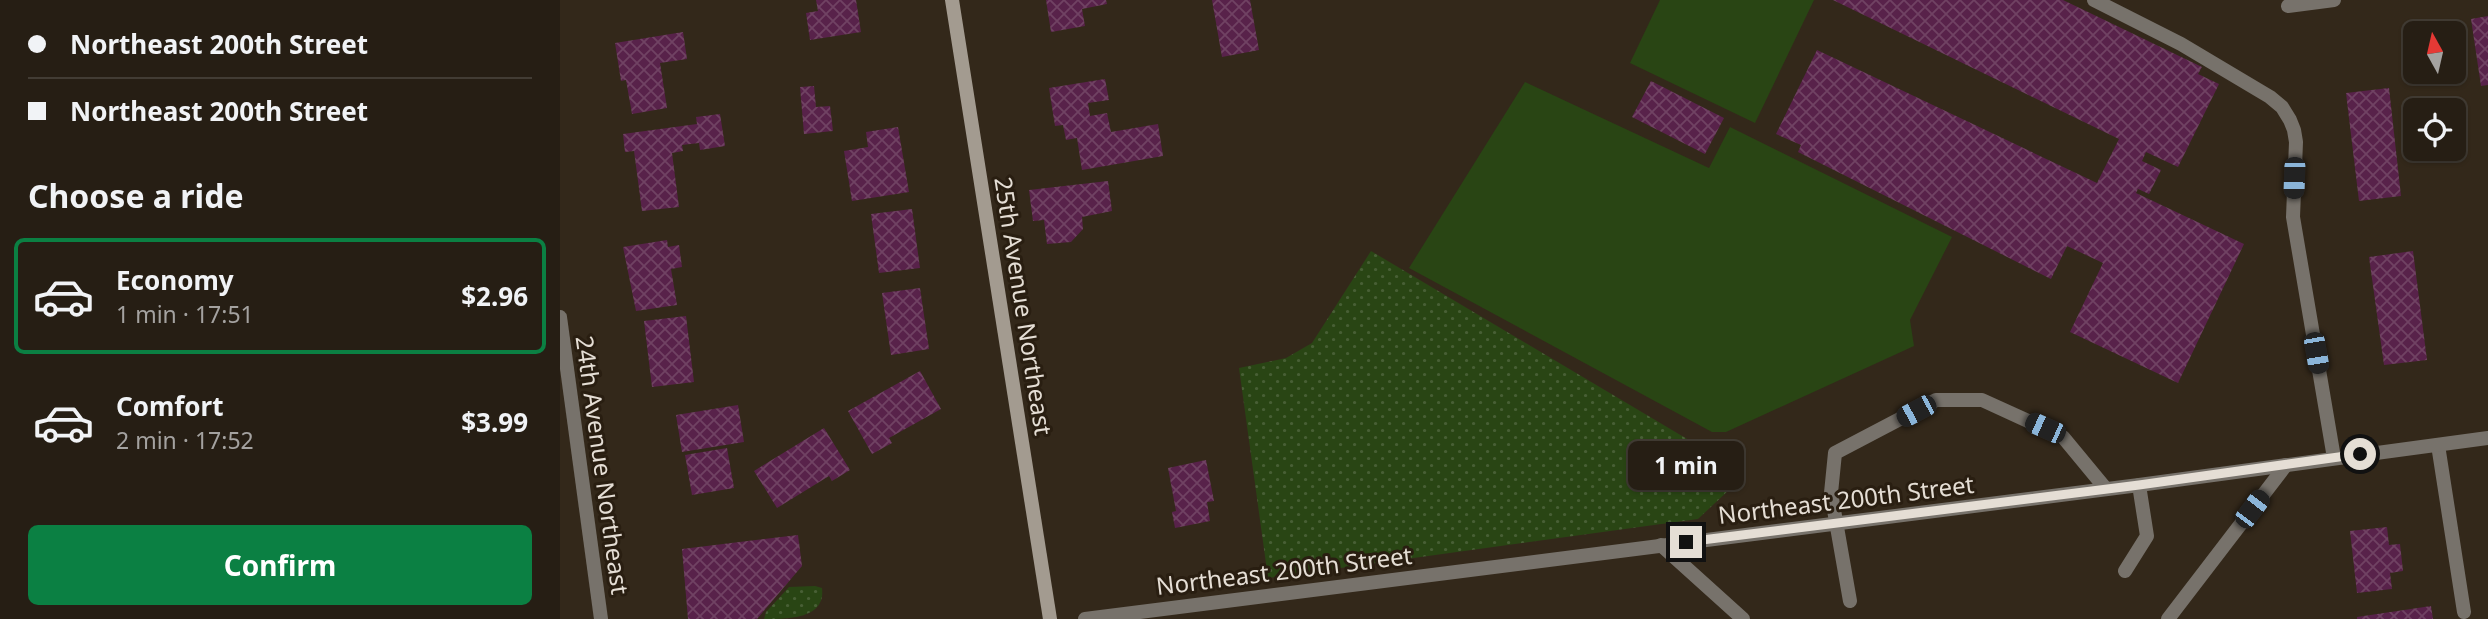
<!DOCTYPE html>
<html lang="en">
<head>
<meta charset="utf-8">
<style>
	body { margin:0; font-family:"Noto Sans",sans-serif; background:#2e271d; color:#f1f3f6; height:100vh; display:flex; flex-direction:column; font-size:26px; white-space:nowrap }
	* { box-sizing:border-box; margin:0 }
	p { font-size:23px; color:#a4a2a0 }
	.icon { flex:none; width:38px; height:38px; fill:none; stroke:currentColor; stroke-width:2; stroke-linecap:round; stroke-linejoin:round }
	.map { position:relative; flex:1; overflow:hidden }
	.details { display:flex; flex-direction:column; background:#261e14; width:560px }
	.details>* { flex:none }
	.guide { display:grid; align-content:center; height:154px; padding:0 28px; background:#261e14 }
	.needle { width:46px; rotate:352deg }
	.buttons { position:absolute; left:1843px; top:21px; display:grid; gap:14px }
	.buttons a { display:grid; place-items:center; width:63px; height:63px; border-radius:10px; background:#261e14; box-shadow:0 2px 5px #0004,0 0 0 2px #423c34; font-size:35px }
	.end { position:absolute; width:32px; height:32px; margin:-16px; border:9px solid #e5ded5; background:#111; box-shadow:0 0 0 4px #111 }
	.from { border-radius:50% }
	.bubble { position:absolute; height:49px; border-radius:10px; background:#261e14; box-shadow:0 2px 5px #0004,0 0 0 2px #423c34; font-size:23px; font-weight:700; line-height:49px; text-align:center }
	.car { position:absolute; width:21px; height:42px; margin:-21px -10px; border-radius:9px; box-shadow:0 0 5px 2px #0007; background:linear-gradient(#222 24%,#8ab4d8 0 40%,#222 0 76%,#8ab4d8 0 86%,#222 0) }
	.guide b { display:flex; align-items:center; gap:24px; height:66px; font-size:26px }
	.guide b+b { border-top:2px solid #423c34 }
	.guide i { width:18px; height:18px; background:#f1f3f6 }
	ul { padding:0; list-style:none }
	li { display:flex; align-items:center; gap:21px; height:116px; margin:0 14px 10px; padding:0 14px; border:4px solid transparent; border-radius:10px }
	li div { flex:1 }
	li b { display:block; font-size:26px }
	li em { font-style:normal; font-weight:700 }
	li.on { border-color:#0b8043 }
	li>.icon { width:63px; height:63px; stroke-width:1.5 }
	h2 { padding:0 28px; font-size:32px; line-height:84px }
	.button { display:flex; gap:14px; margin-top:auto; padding:14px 28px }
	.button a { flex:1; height:80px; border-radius:10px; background:#0b8043; color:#fff; font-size:28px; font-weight:700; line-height:80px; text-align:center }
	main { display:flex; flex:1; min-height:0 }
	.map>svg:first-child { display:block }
	.grass { fill:url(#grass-dots) }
	.park { fill:#294514 }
	.building { fill:url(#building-cross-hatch) }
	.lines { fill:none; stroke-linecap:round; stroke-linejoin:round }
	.lane { stroke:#77726b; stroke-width:14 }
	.street { stroke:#77726b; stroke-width:14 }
	.secondary { stroke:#a39b90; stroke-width:14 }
	.route { stroke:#e5ded5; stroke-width:9 }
	.labels { text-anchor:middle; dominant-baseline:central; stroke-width:6; stroke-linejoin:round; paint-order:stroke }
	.street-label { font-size:24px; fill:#e5ded5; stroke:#291e11 }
</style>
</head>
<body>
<main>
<section class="details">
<div class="guide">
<b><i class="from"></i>Northeast 200th Street</b>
<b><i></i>Northeast 200th Street</b>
</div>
<h2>Choose a ride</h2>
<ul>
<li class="on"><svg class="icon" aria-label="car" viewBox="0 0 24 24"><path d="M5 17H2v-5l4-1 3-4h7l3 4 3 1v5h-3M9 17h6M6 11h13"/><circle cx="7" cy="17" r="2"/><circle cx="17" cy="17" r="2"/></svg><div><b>Economy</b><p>1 min · 17:51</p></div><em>$2.96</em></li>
<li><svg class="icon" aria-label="car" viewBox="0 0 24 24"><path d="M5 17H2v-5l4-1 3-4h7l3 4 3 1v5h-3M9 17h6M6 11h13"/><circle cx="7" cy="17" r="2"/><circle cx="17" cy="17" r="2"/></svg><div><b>Comfort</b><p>2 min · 17:52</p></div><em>$3.99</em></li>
</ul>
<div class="button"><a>Confirm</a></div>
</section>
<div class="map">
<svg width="1928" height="619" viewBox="0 0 1928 619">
	<defs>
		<pattern id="grass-dots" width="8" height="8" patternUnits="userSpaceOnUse" patternTransform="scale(1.75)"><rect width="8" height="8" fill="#294514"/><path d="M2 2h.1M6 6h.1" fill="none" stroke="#485f35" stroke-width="1.8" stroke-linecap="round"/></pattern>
		<pattern id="building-cross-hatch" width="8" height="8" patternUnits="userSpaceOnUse" patternTransform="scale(1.75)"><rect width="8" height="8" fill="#58224a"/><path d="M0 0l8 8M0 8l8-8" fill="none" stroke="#704263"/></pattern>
	</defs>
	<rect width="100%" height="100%" fill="#33281a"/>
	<g class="grass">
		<polygon points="811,251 1186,474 1138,519 708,578 679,368 726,358 752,343"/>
		<path d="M255 586 262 588C266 619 228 619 204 619L206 612 229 587Z"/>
	</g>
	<g class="park">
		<polygon points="1100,0 1254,0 1195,123 1070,63"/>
		<polygon points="965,82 1149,168 1170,127 1392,237 1350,320 1354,346 1166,432 1152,432 849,268"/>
	</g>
	<g class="building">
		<polygon points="256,0 296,0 301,32 250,40 246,13 258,11"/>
		<polygon points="486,0 546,0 547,4 522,9 525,26 491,32"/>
		<polygon points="652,0 690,0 699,50 662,57"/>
		<polygon points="1273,0 1503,0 1642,67 1638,74 1659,84 1618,167 1586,152 1582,161 1601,170 1589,194 1578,189 1576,193 1684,244 1618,383 1510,332 1543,263 1507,246 1491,279 1238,152 1241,145 1216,134 1257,50 1537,183 1559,139"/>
		<polygon points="1928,16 1928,85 1921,86 1911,19"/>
		<polygon points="123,32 127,59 100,63 107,108 72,114 66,80 61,81 55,43"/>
		<polygon points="545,79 549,100 528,103 530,116 547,113 551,132 598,124 603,156 522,170 517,138 506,140 503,125 495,126 489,88"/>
		<polygon points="1091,81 1164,118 1145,154 1072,117"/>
		<polygon points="254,86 256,107 270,106 273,131 244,134 240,87"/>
		<polygon points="1829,88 1841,196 1799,201 1786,93"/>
		<polygon points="160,114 165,146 140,150 139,143 122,145 123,151 112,153 119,207 82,211 74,151 65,152 63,134 137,124 136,117"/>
		<polygon points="338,127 349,192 292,201 284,151 308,147 306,132"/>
		<polygon points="548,181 552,211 522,217 523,229 511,242 487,244 484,220 473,221 469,190"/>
		<polygon points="352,209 360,268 319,273 311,214"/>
		<polygon points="107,240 108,247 119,245 122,267 111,269 117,305 76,311 63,247"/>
		<polygon points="1853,251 1867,360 1824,365 1809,257"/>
		<polygon points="360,288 369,349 331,355 322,293"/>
		<polygon points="126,316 134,382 92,387 84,321"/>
		<polygon points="360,371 381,409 329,438 332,443 312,454 288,411"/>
		<polygon points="178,405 184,442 122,452 116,415"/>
		<polygon points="264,428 290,470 272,481 269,476 217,508 194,471"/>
		<polygon points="167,448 174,488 132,495 125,455"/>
		<polygon points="646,460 654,501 647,502 650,521 615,528 612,512 616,511 608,468"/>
		<polygon points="1827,527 1829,545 1840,544 1843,571 1830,573 1832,589 1797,593 1790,531"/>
		<polygon points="238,535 242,566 197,619 128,619 122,549"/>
		<polygon points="1871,606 1873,619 1797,619 1797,617"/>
	</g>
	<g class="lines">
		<g class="lane">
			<polyline points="1534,0 1621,44 1710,97 1722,107 1730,120 1734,130 1736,142 1733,217 1774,458"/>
			<polyline points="1878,445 1904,612"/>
			<polyline points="1101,545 1183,619"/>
			<polyline points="1565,571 1587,536 1579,485"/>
			<polyline points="1290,601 1271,493 1275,453 1376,400 1422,400 1503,437 1546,489"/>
			<polyline points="1608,619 1726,465"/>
		</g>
		<g class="street">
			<polyline points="1728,6 1774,0"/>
			<polyline points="0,317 41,619"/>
			<polyline points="525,619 1579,485 1928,438"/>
		</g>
		<polyline class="secondary" points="392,0 490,619"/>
	</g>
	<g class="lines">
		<polyline class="route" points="1126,542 1579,485 1800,454"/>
	</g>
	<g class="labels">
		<g class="street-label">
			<text transform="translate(464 306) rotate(81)">25th Avenue Northeast</text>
			<text transform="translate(43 465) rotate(82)">24th Avenue Northeast</text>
			<text transform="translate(1286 499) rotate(-7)">Northeast 200th Street</text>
			<text transform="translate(724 570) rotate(-7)">Northeast 200th Street</text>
		</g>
	</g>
</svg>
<div class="buttons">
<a><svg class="needle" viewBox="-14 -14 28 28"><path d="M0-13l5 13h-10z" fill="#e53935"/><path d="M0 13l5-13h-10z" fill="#a4a2a0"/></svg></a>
<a><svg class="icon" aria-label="locate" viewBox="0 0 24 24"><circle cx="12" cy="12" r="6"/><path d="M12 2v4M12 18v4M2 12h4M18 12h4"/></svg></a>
</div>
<i class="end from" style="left:1800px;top:454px"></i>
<i class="end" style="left:1126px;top:542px"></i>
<div class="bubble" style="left:1068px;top:441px;width:116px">1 min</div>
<i class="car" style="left:1734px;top:178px;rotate:182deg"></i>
<i class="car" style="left:1756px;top:353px;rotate:170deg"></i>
<i class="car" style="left:1356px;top:411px;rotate:242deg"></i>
<i class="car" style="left:1485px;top:428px;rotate:294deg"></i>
<i class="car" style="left:1692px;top:509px;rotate:37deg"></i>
</div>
</main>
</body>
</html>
